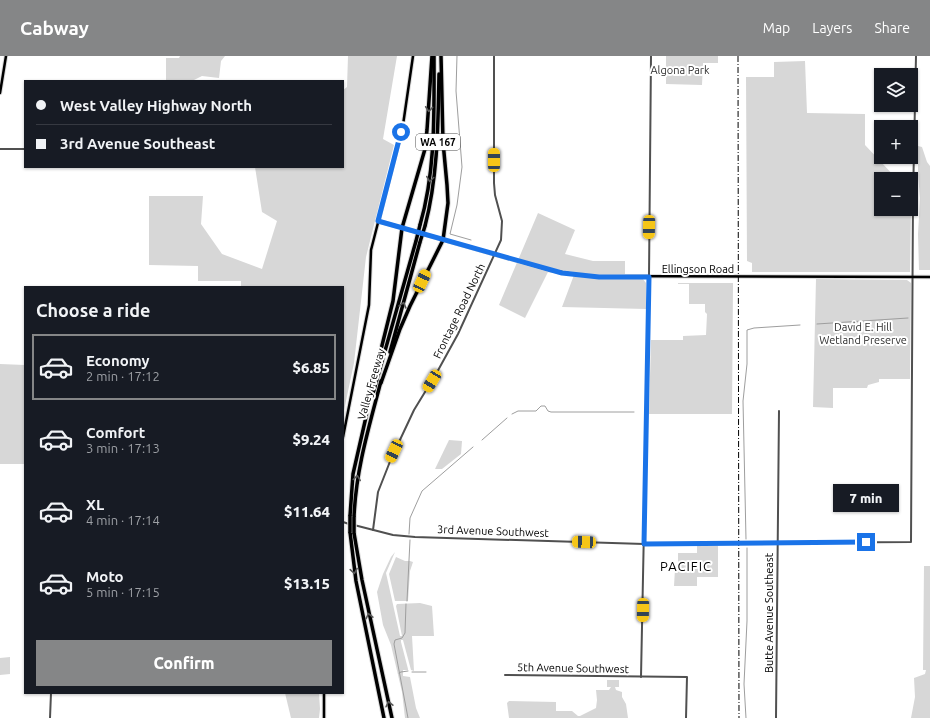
<!DOCTYPE html>
<html lang="en">
<head>
<meta charset="utf-8">
<style>
	body { margin:0; font-family:Ubuntu,sans-serif; background:#20242c; color:#f1f3f6; height:100vh; display:flex; flex-direction:column; font-size:15px; white-space:nowrap }
	* { box-sizing:border-box; margin:0 }
	p { font-size:13px; color:#9ea1a6 }
	.icon { flex:none; width:22px; height:22px; fill:none; stroke:currentColor; stroke-width:2; stroke-linecap:round; stroke-linejoin:round }
	.map { position:relative; flex:1; overflow:hidden }
	.details { position:absolute; left:24px; top:230px; width:320px; height:408px; display:flex; flex-direction:column; background:#171b24; border-radius:0px; box-shadow:0 1px 3px #0004 }
	.details>* { flex:none }
	.top-card { position:absolute; left:24px; top:24px; width:320px; height:88px; border-radius:0px; box-shadow:0 1px 3px #0004; display:grid; align-content:center; height:88px; padding:0 12px; background:#171b24 }
	.fabs { position:absolute; left:874px; top:12px; display:grid; gap:8px }
	.fabs a { display:grid; place-items:center; width:44px; height:44px; border-radius:0px; background:#171b24; box-shadow:0 1px 3px #0004; font-size:20px }
	.end { position:absolute; width:18px; height:18px; margin:-9px; border:5px solid #1a73e8; background:#fff; box-shadow:0 0 0 2px #fff }
	.from { border-radius:50% }
	.bubble { position:absolute; height:28px; border-radius:0px; background:#171b24; box-shadow:0 1px 3px #0004; font-size:13px; font-weight:800; line-height:28px; text-align:center }
	.car { position:absolute; width:12px; height:24px; margin:-12px -6px; border-radius:5px; box-shadow:0 0 3px 1px #0007; background:linear-gradient(#f5c518 24%,#345 0 40%,#f5c518 0 76%,#345 0 86%,#f5c518 0) }
	.top-card b { display:flex; align-items:center; gap:14px; height:38px; font-size:15px }
	.top-card b+b { border-top:1px solid #363941 }
	.top-card i { width:10px; height:10px; background:#f1f3f6 }
	ul { padding:0; list-style:none }
	li { display:flex; align-items:center; gap:12px; height:66px; margin:0 8px 6px; padding:0 4px; border:2px solid transparent; border-radius:0px }
	li div { flex:1 }
	li b { display:block; font-size:15px }
	li em { font-style:normal; font-weight:800 }
	li.on { border-color:#858687 }
	li>.icon { width:36px; height:36px; stroke-width:1.5 }
	h2 { padding:0 12px; font-size:18px; line-height:48px }
	.button { display:flex; gap:8px; margin-top:auto; padding:8px 12px }
	.button a { flex:1; height:46px; border-radius:0px; background:#858687; color:#fff; font-size:16px; font-weight:800; line-height:46px; text-align:center }
	header { display:flex; align-items:center; gap:24px; box-sizing:border-box; height:56px; padding:0 20px; background:#858687; color:#fff }
	header strong { font-size:19px }
	nav { display:flex; gap:22px; margin-inline-start:auto; font-size:14px }
	.map>svg:first-child { display:block }
	.green { fill:#d7d7d7 }
	.lines { fill:none; stroke-linecap:round; stroke-linejoin:round }
	.stream { stroke:#9e9e9e; stroke-width:1 }
	.major-casing { stroke:#dbdbdb; stroke-width:4.5 }
	.highway-casing { stroke:#dbdbdb; stroke-width:5.5 }
	.minor { stroke:#505050; stroke-width:2 }
	.major { stroke:#000; stroke-width:2.5 }
	.highway { stroke:#000; stroke-width:3.5 }
	.rail { stroke:#000; stroke-width:1; stroke-dasharray:6 2 1 2; stroke-linecap:butt }
	.highway-bridge-casing { stroke:#dbdbdb; stroke-width:5.5; stroke-linecap:butt }
	.highway-bridge { stroke:#000; stroke-width:3.5 }
	.oneway { stroke:#595959 }
	.route { stroke:#1a73e8; stroke-width:5 }
	.labels { text-anchor:middle; dominant-baseline:central; stroke-width:4; stroke-linejoin:round; paint-order:stroke }
	.shield { fill:#fff; stroke:#4c4c4c; stroke-width:1 }
	.shield-label { font-size:10px; font-weight:bold; fill:#000 }
	.park-label { font-size:11px; fill:#2e2e2e; stroke:#fff }
	.street-label { font-size:11px; fill:#000; stroke:#fff }
	.quarter-label { font-size:13px; letter-spacing:1px; fill:#000; stroke:#fff }
</style>
</head>
<body>
<header>
<strong>Cabway</strong>
<nav><a>Map</a><a>Layers</a><a>Share</a></nav>
</header>
<div class="map">
<svg width="930" height="662" viewBox="0 0 930 662">
	<rect width="100%" height="100%" fill="#fff"/>
	<g class="green">
		<polygon points="180,0 225,0 221,5 219,22 202,20 192,25 166,25 166,2 179,2"/>
		<polygon points="348,0 397,0 383,83 394,89 366,201 354,307 343,359 343,231 241,231 241,225 198,225 198,210 149,209 149,140 203,140 201,168 222,198 262,213 277,165 262,156 255,111 343,111 343,34 347,31"/>
		<polygon points="666,0 718,0 718,7 703,7 702,29 666,28"/>
		<polygon points="805,5 807,57 865,58 865,89 897,123 881,123 881,153 911,153 910,216 752,216 752,207 747,205 746,21 774,21 774,6"/>
		<polygon points="918,90 922,91 927,106 930,110 930,214 919,214 918,178 920,142 918,118"/>
		<polygon points="538,157 575,174 565,198 593,205 625,205 625,223 643,223 646,227 646,253 562,251 574,219 549,214 525,262 499,249"/>
		<polygon points="816,223 907,224 911,227 910,323 879,323 879,326 868,329 867,332 833,332 833,352 813,351"/>
		<polygon points="678,227 733,227 732,358 649,358 651,284 683,284 683,280 706,279 707,258 705,256 705,248 689,248 689,228 678,228"/>
		<polygon points="0,308 25,309 25,390 24,408 0,408"/>
		<polygon points="449,384 462,385 461,398 442,413 435,413"/>
		<polygon points="697,490 718,490 718,521 697,521 697,530 674,530 675,513 678,513 678,497 697,497"/>
		<polygon points="395,496 386,517 400,580 402,580 396,550 397,548 420,547 432,550 434,580 412,580 414,615 411,614 403,584 401,584 401,586 408,613 408,614 403,614 403,620 410,621 416,652 420,662 405,662 402,636 391,589 383,569 377,536 383,518 391,501"/>
		<polygon points="396,501 405,505 410,505 413,506 410,515 408,545 395,545 389,518"/>
		<polygon points="924,510 930,510 930,662 911,662 915,641 914,622 925,618 926,614 923,614"/>
		<polygon points="10,601 10,618 0,619 0,602"/>
		<polygon points="607,624 619,624 619,631 615,631 616,634 622,636 622,641 626,648 628,662 509,662 507,647 509,645 556,646 556,655 572,655 578,660 580,660 596,652 597,644 596,634 609,634 611,631 607,631"/>
		<polygon points="285,637 319,637 320,653 319,662 291,662"/>
	</g>
	<g class="lines">
		<g class="stream">
			<polyline points="457,0 456,35 462,111 457,149 450,178 471,184"/>
			<polyline points="817,268 908,262"/>
			<polyline points="512,358 518,355 536,355 541,350 545,350 548,355 551,356 634,356"/>
			<polyline points="482,384 507,362"/>
			<polyline points="409,478 410,462 422,435 473,391"/>
			<polyline points="746,483 743,345 747,308 747,274 754,272 800,269"/>
			<polyline points="407,545 410,484"/>
			<polyline points="406,548 405,577 402,582 395,584 394,588 408,662"/>
			<polyline points="412,616 426,616"/>
			<polyline points="399,617 401,616 408,615"/>
			<polyline points="746,662 744,628 747,565 747,492"/>
		</g>
		<g class="major-casing">
			<g id="major">
				<polyline points="0,37 6,0"/>
				<polyline points="378,165 549,214 587,220 930,221"/>
				<polyline points="343,381 369,249 371,194 403,69 413,0"/>
				<polyline points="324,637 324,662"/>
			</g>
		</g>
		<g class="highway-casing">
			<g id="highway">
				<path d="M420 169C436 114 434 56 434 0"/>
				<path d="M425 170C438 120 438 69 439 18"/>
				<polyline points="390,296 420,186"/>
				<polyline points="381,327 400,273 410,250 443,184 448,147 447,129 443,86 441,0"/>
				<polyline points="372,341 416,185"/>
				<polyline points="366,361 368,346 393,245 402,172 425,93 427,74 432,0"/>
				<polyline points="350,460 353,418 366,361"/>
				<path d="M354 461C356 413 369 371 381 325"/>
				<polyline points="350,476 356,525 384,662"/>
				<polyline points="354,477 362,524 392,662"/>
			</g>
		</g>
		<g class="minor">
			<polyline points="0,93 25,93"/>
			<polyline points="343,466 349,468"/>
			<polyline points="354,469 393,479 415,481 644,488 911,486 913,142 916,0"/>
			<polyline points="373,474 378,436 391,403 414,354 436,318 458,278 501,184 502,165 495,139 494,127 494,0"/>
			<polyline points="505,619 687,621 686,662"/>
			<polyline points="641,621 649,221 651,0"/>
			<polyline points="50,662 51,637"/>
			<polyline points="776,662 779,355"/>
		</g>
		<use href="#major" class="major"/>
		<use href="#highway" class="highway"/>
		<polyline class="rail" points="738,0 739,662"/>
		<g class="highway-bridge-casing">
			<g id="highway-bridge">
				<polyline points="416,185 420,169"/>
				<polyline points="420,186 425,170"/>
				<polyline points="350,460 350,476"/>
				<polyline points="354,461 354,477"/>
			</g>
		</g>
		<use href="#highway-bridge" class="highway-bridge"/>
	</g>
	<defs><path id="oneway-chevron" d="M-2-3.5L2.5 0L-2 3.5" fill="none" stroke-width="1.6" stroke-linecap="round" stroke-linejoin="round"/></defs>
	<g class="oneway">
		<use href="#oneway-chevron" transform="translate(429 53) rotate(94)"/>
		<use href="#oneway-chevron" transform="translate(430 123) rotate(98)"/>
		<use href="#oneway-chevron" transform="translate(403 249) rotate(-74)"/>
		<use href="#oneway-chevron" transform="translate(357 422) rotate(-82)"/>
		<use href="#oneway-chevron" transform="translate(354 515) rotate(81)"/>
		<use href="#oneway-chevron" transform="translate(369 560) rotate(-103)"/>
		<use href="#oneway-chevron" transform="translate(389 648) rotate(-103)"/>
	</g>
	<g class="lines">
		<polyline class="route" points="401,76 378,165 562,217 599,221 649,221 644,488 866,486"/>
	</g>
	<g class="labels">
		<rect class="shield" x="416" y="78" width="44" height="16" rx="3"/>
		<g class="shield-label">
			<text x="438" y="86">WA 167</text>
		</g>
		<g class="park-label">
			<text x="680" y="14">Algona Park</text>
			<text x="863" y="271">David E. Hill<tspan x="863" dy="13">Wetland Preserve</tspan></text>
		</g>
		<g class="street-label">
			<text x="698" y="213">Ellingson Road</text>
			<text transform="translate(459 255) rotate(-64)">Frontage Road North</text>
			<text transform="translate(371 328) rotate(-74)">Valley Freeway</text>
			<text transform="translate(493 475) rotate(2)">3rd Avenue Southwest</text>
			<text transform="translate(769 557) rotate(-90)">Butte Avenue Southeast</text>
			<text transform="translate(573 612) rotate(1)">5th Avenue Southwest</text>
		</g>
		<g class="quarter-label">
			<text x="686" y="510">PACIFIC</text>
		</g>
	</g>
</svg>
<div class="fabs">
<a><svg class="icon" aria-label="layers" viewBox="0 0 24 24"><path d="M12 4l9 5-9 5-9-5zM3 14l9 5 9-5"/></svg></a>
<a>+</a>
<a>−</a>
</div>
<i class="end from" style="left:401px;top:76px"></i>
<i class="end" style="left:866px;top:486px"></i>
<div class="bubble" style="left:833px;top:428px;width:66px">7 min</div>
<i class="car" style="left:494px;top:104px;rotate:0deg"></i>
<i class="car" style="left:649px;top:171px;rotate:181deg"></i>
<i class="car" style="left:422px;top:225px;rotate:25deg"></i>
<i class="car" style="left:432px;top:325px;rotate:211deg"></i>
<i class="car" style="left:394px;top:395px;rotate:205deg"></i>
<i class="car" style="left:584px;top:486px;rotate:272deg"></i>
<i class="car" style="left:643px;top:554px;rotate:181deg"></i>
<div class="top-card">
<b><i class="from"></i>West Valley Highway North</b>
<b><i></i>3rd Avenue Southeast</b>
</div>
<section class="details">
<h2>Choose a ride</h2>
<ul>
<li class="on"><svg class="icon" aria-label="car" viewBox="0 0 24 24"><path d="M5 17H2v-5l4-1 3-4h7l3 4 3 1v5h-3M9 17h6M6 11h13"/><circle cx="7" cy="17" r="2"/><circle cx="17" cy="17" r="2"/></svg><div><b>Economy</b><p>2 min · 17:12</p></div><em>$6.85</em></li>
<li><svg class="icon" aria-label="car" viewBox="0 0 24 24"><path d="M5 17H2v-5l4-1 3-4h7l3 4 3 1v5h-3M9 17h6M6 11h13"/><circle cx="7" cy="17" r="2"/><circle cx="17" cy="17" r="2"/></svg><div><b>Comfort</b><p>3 min · 17:13</p></div><em>$9.24</em></li>
<li><svg class="icon" aria-label="car" viewBox="0 0 24 24"><path d="M5 17H2v-5l4-1 3-4h7l3 4 3 1v5h-3M9 17h6M6 11h13"/><circle cx="7" cy="17" r="2"/><circle cx="17" cy="17" r="2"/></svg><div><b>XL</b><p>4 min · 17:14</p></div><em>$11.64</em></li>
<li><svg class="icon" aria-label="car" viewBox="0 0 24 24"><path d="M5 17H2v-5l4-1 3-4h7l3 4 3 1v5h-3M9 17h6M6 11h13"/><circle cx="7" cy="17" r="2"/><circle cx="17" cy="17" r="2"/></svg><div><b>Moto</b><p>5 min · 17:15</p></div><em>$13.15</em></li>
</ul>
<div class="button"><a>Confirm</a></div>
</section>
</div>
</body>
</html>
